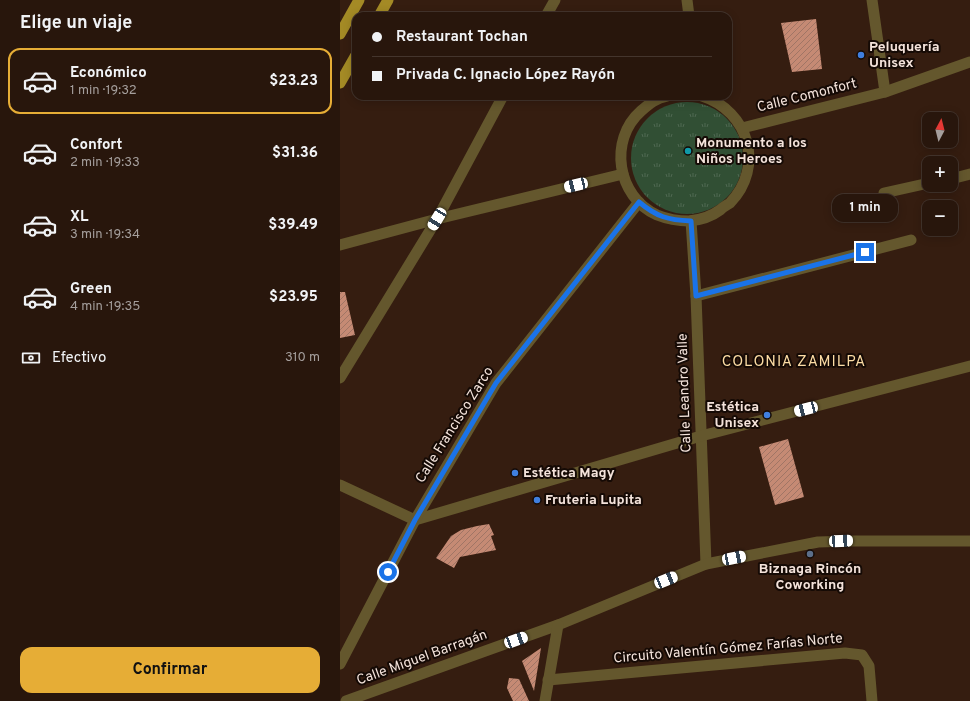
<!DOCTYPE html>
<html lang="es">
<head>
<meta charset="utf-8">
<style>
	body { margin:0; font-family:Overpass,sans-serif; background:#34231a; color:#f1f3f6; height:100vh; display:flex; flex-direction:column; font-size:15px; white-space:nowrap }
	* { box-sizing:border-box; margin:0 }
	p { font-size:13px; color:#a59f9d }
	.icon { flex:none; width:22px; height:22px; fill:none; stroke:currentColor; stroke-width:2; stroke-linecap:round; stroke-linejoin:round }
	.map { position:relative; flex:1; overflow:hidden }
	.panel { display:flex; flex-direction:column; background:#28160c; width:340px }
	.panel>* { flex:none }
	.banner { position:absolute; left:12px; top:12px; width:380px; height:88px; border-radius:12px; box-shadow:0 2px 10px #0003,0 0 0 1px #44352d; display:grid; align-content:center; height:88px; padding:0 20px; background:#28160c }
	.needle { width:26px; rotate:7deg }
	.buttons { position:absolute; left:582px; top:112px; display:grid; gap:8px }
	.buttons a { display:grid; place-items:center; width:36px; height:36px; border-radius:8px; background:#28160c; box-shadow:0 2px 10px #0003,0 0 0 1px #44352d; font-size:20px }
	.end { position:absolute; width:18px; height:18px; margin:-9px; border:5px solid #1a73e8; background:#fff; box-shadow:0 0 0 2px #fff }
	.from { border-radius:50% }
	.bubble { position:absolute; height:28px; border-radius:12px; background:#28160c; box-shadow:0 2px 10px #0003,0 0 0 1px #44352d; font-size:13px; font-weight:700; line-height:28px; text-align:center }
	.car { position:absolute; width:12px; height:24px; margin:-12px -6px; border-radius:5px; box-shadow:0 0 3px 1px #0007; background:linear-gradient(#fff 24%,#345 0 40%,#fff 0 76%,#345 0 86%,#fff 0) }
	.banner b { display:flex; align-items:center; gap:14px; height:38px; font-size:15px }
	.banner b+b { border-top:1px solid #44352d }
	.banner i { width:10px; height:10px; background:#f1f3f6 }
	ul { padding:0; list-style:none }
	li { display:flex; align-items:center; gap:12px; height:66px; margin:0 8px 6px; padding:0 12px; border:2px solid transparent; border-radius:12px }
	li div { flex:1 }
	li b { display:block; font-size:15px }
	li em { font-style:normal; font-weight:700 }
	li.active { border-color:#e6ad36 }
	li>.icon { width:36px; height:36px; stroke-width:1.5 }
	h2 { padding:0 20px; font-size:18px; line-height:48px }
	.pay { display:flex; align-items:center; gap:10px; height:44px; padding:0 20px; font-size:15px }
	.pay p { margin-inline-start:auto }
	.button { display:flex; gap:8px; margin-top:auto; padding:8px 20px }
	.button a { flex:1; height:46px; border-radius:12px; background:#e6ad36; color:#111; font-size:16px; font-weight:700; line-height:46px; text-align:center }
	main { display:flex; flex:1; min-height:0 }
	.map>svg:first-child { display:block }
	.grass { fill:url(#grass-tufts) }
	.building { fill:url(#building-hatch) }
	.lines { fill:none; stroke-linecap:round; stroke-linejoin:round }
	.minor { stroke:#64572d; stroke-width:11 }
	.primary { stroke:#a48a25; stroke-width:11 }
	.route { stroke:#1a73e8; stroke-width:5 }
	.shop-dot { fill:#3f7fe0; stroke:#150a05; stroke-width:1.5 }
	.culture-dot { fill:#0f9aa8; stroke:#150a05; stroke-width:1.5 }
	.service-dot { fill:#5c6f8a; stroke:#150a05; stroke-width:1.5 }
	.labels { text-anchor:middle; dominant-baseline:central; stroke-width:4; stroke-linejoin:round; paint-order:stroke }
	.poi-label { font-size:14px; font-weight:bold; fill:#f4e3db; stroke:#150a05; text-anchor:start }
	.street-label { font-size:14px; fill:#f4e3db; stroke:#150a05 }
	.neighbourhood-label { font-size:15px; letter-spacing:1px; fill:#fcdca4; stroke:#150a05 }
</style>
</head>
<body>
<main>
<section class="panel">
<h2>Elige un viaje</h2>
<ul>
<li class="active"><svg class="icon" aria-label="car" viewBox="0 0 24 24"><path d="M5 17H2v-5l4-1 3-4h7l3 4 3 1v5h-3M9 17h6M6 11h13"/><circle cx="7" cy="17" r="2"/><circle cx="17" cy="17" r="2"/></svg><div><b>Económico</b><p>1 min · 19:32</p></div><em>$23.23</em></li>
<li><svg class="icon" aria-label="car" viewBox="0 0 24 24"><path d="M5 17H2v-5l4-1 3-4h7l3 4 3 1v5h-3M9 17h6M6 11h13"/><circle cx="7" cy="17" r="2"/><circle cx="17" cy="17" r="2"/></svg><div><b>Confort</b><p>2 min · 19:33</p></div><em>$31.36</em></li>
<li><svg class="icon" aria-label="car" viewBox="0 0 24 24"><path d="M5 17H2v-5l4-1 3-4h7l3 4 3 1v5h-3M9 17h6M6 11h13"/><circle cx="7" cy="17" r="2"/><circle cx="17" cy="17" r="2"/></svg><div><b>XL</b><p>3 min · 19:34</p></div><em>$39.49</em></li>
<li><svg class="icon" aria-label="car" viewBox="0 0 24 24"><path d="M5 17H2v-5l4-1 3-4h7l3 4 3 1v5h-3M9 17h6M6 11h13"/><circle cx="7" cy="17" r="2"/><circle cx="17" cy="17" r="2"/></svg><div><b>Green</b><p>4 min · 19:35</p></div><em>$23.95</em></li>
</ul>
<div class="pay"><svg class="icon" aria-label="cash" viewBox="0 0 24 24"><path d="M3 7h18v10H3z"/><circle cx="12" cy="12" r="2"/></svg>Efectivo<p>310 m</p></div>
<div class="button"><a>Confirmar</a></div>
</section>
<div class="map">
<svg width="630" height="701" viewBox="0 0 630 701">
	<defs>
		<pattern id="grass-tufts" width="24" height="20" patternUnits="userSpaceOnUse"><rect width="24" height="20" fill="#314f34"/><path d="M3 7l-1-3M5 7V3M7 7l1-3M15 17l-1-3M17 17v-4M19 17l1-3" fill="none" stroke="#4f6851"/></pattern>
		<pattern id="building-hatch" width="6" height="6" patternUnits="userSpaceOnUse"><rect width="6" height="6" fill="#c58a74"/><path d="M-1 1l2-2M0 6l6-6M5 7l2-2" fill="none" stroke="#a07565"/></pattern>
	</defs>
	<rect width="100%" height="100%" fill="#351d10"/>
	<circle class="grass" cx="347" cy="158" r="56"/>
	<g class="building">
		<polygon points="476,19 482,69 452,72 441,23"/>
		<polygon points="0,292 5,292 15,335 0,338"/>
		<polygon points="448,439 464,497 435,505 419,447"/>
		<polygon points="149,524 154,535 151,536 156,550 120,557 114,568 96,558 111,536 121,530 137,526"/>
		<polygon points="201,648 194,691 182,661"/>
		<polygon points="169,678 179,679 189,701 173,701 167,688"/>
	</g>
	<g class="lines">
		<g class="minor">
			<polyline points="347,0 349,16"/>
			<polyline points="532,0 545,92"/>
			<polyline points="206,16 215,0"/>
			<path d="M327 96C316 98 309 104 301 111 268 140 277 197 317 215 327 219 338 221 349 221 360 220 372 216 380 210 383 207 387 205 390 203 425 167 409 111 362 96"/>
			<polyline points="402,128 545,92 630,62"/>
			<polyline points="611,179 630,174"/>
			<polyline points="544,193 589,183"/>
			<polyline points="351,221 356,296 366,564"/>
			<polyline points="0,245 97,219 283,174"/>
			<polyline points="356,296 571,240"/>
			<polyline points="0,378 97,219 163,96"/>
			<polyline points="0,485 75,520 361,436 630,366"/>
			<polyline points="0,664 75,520 156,383 299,202"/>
			<polyline points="208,680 505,653 522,655 529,666 532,701"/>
			<polyline points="6,701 218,625 366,564 478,542 512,541 630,541"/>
			<polyline points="205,701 218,625"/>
		</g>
		<g class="primary">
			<polyline points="39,16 48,0"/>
			<polyline points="0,34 19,0"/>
			<polyline points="0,83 16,55"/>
		</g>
	</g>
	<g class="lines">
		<path class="route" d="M48 572 75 520 156 383 299 202C317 217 328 220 351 221L356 296 525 252"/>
	</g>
	<g class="shop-dot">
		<circle cx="521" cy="55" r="4"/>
		<circle cx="427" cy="415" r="4"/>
		<circle cx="175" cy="473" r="4"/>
		<circle cx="197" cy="500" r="4"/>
	</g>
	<circle class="culture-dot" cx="348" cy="151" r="4"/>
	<circle class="service-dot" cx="470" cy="554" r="4"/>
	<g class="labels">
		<g class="poi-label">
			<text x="529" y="47">Peluquería<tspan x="529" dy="16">Unisex</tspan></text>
			<text x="356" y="143">Monumento a los<tspan x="356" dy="16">Niños Heroes</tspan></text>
			<text x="419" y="407" text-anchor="end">Estética<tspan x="419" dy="16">Unisex</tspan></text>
			<text x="183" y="473">Estética Magy</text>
			<text x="205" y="500">Fruteria Lupita</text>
			<text x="470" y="569" text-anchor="middle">Biznaga Rincón<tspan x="470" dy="16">Coworking</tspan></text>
		</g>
		<g class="street-label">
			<text transform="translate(467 96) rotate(-14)">Calle Comonfort</text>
			<text transform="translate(345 393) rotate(-92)">Calle Leandro Valle</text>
			<text transform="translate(115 425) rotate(-58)">Calle Francisco Zarco</text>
			<text transform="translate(388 649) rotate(-5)">Circuito Valentín Gómez Farías Norte</text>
			<text transform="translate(82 658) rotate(-20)">Calle Miguel Barragán</text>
		</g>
		<g class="neighbourhood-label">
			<text x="454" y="362">COLONIA ZAMILPA</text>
		</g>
	</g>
</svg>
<div class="buttons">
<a><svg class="needle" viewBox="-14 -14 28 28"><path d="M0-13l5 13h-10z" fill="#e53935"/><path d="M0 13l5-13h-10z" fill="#a59f9d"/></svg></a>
<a>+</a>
<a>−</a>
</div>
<i class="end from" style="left:48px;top:572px"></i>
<i class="end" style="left:525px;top:252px"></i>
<div class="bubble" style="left:492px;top:194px;width:66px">1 min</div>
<i class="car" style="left:236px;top:185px;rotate:257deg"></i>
<i class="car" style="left:97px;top:219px;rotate:211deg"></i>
<i class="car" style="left:466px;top:409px;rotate:255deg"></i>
<i class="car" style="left:501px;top:541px;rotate:87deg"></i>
<i class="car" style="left:394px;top:558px;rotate:79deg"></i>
<i class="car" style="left:326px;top:580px;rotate:68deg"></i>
<i class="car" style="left:176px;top:640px;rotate:70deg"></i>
<div class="banner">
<b><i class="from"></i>Restaurant Tochan</b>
<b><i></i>Privada C. Ignacio López Rayón</b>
</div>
</div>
</main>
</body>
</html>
